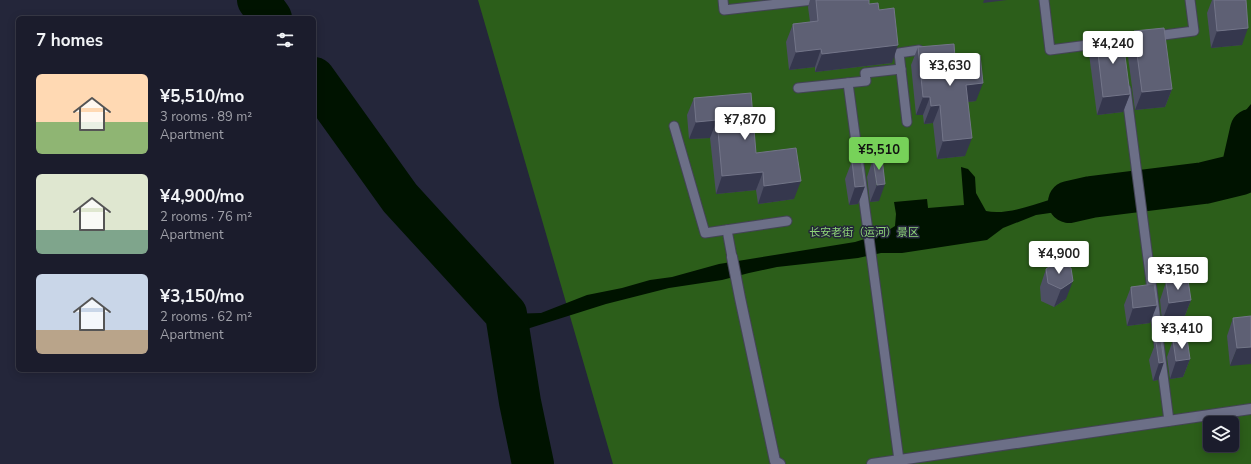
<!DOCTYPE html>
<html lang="en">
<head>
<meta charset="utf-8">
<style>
  body { margin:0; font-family:"Nunito Sans","Noto Sans SC",sans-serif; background:#242534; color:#f1f3f6; height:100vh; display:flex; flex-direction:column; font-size:15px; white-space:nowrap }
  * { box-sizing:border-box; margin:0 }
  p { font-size:13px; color:#a0a1a9 }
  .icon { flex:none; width:22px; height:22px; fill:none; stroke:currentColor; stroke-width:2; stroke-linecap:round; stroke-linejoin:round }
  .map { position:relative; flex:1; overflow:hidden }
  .drawer { position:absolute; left:16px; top:16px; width:300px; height:356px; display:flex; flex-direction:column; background:#1b1c2c; border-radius:6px; box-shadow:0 2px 10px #0003,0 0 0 1px #393a48 }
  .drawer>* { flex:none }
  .buttons { position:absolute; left:1203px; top:416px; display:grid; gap:8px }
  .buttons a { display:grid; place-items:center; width:36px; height:36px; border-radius:6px; background:#1b1c2c; box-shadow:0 2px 10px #0003,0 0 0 1px #393a48; font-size:20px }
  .price { position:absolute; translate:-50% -34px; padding:0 9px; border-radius:4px; background:#fff; color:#222; font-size:13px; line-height:26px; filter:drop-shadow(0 1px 2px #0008) }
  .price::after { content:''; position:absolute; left:50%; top:24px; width:12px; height:9px; margin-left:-6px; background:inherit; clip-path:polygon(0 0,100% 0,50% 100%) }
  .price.on { background:#77d259; color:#111 }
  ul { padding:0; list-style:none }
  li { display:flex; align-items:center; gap:12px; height:100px; padding:0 20px }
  li span { display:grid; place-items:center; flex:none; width:112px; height:80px; border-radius:6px; color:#555 }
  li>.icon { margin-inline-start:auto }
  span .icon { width:48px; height:48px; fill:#fffc; stroke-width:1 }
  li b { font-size:17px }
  h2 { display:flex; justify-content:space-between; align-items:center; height:48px; padding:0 20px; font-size:17px }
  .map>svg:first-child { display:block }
</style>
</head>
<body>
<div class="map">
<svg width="1251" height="464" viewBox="0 0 1251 464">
  <rect width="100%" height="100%" fill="#24263a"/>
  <path fill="#2c5e1a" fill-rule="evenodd" d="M478,0h773v464h-638zM1210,423h22v22h-22z"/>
  <g fill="#001300">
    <polygon points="1251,104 1251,179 1235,186 1161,198 1159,181 1199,175 1225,173 1238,166 1238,153 1246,110"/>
    <path d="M961,167l7,2 7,8 1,16 10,18c26,6 69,-15 96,-21 14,-3 29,-4 44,-5l1,17 -91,13 -33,13 -16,12 -85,13h-21l-23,5 -81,9 -28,6 -27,7 -53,8 -63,16 -76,24 -20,13 -4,-27 35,-1 46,-18 35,-7 28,-8 22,-3 47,-13 136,-22 29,-9 11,-7 1,-12 -2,-12 33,-3 1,9 36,-3z"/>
  </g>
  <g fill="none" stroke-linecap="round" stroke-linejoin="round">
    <g stroke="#001300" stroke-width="42">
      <polyline points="258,0 271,18"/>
      <polyline points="314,78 400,198 506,314 520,402 533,464"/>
      <polyline points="1069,202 1091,197 1204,183 1241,174 1251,130"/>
    </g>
    <defs>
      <g id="lane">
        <polyline points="723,0 724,10 813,0"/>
        <polyline points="1044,0 1050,50 1194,31 1190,0"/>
        <polyline points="848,83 899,460"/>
        <polyline points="798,88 866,81 865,73 901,69"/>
        <polyline points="1126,89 1169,421"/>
        <polyline points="907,122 899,53 919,50"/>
        <polyline points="674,126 705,233 787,221"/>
        <polyline points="727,230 732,257"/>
      </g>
      <g id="street">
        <polyline points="732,257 740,298 775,461 780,464"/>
        <polyline points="872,464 1251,409"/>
      </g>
    </defs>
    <use href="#lane" stroke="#434455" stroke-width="11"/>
    <use href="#street" stroke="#434455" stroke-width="12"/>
    <use href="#lane" stroke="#6c6f87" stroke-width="9"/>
    <use href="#street" stroke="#6c6f87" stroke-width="10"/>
  </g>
  <g fill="#4d4f64">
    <polygon points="810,0 869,0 869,4 879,10 892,63 815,72 815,67 789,70 786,42 793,24 810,22 808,7"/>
    <polygon points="1212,0 1246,0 1242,45 1211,48 1207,13"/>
    <polygon points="1134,31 1172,89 1165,107 1135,110 1127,49"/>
    <polygon points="1096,36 1130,94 1123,112 1097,115 1089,54"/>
    <polygon points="918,47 955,58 976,101 968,102 965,156 937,159 933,123 924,124 923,115 916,115 911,65"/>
    <polygon points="694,98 756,153 794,199 758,204 756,190 716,194 710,138 689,139 687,115"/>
    <polygon points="873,159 879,201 870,202 867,177"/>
    <polygon points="852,161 865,186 858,204 849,205 845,179"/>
    <polygon points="1058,261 1066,299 1054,307 1041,301 1040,287 1046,269"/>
    <polygon points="1166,282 1191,300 1184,318 1162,321 1160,300"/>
    <polygon points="1131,287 1150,323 1127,326 1124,305"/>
    <polygon points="1251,316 1230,366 1227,336 1233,318"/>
    <polygon points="1173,340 1190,359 1183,377 1170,379 1167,357"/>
    <polygon points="1161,341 1158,380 1153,381 1149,360 1156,342"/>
  </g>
  <g fill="#35374d">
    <polygon points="984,0 1007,0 983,3"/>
    <polygon points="1248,28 1242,45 1211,48 1217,31"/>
    <polygon points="898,45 892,63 815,72 822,54"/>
    <polygon points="821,49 815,67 789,70 796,52"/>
    <polygon points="983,83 976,101 960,103 966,85"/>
    <polygon points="1172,89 1165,107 1135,110 1142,92"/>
    <polygon points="1130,94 1123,112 1097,115 1103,97"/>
    <polygon points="923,97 930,97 923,115 916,115"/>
    <polygon points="940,105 933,123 924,124 931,106"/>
    <polygon points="717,120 710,138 689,139 696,122"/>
    <polygon points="972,138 965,156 937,159 943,141"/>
    <polygon points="763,172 756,190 716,194 722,176"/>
    <polygon points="801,181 794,199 758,204 764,186"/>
    <polygon points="885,184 879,201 870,202 877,185"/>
    <polygon points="865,186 858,204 849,205 855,187"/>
    <polygon points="1073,281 1066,299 1054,307 1061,289"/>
    <polygon points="1191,300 1184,318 1162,321 1169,303"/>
    <polygon points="1157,305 1150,323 1127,326 1133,308"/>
    <polygon points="1251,347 1251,364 1230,366 1237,348"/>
    <polygon points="1190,359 1183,377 1170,379 1176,361"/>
    <polygon points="1164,362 1158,380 1153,381 1159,363"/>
  </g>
  <g fill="#5e6074" stroke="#737589">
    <polygon points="816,0 869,0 869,4 878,3 879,10 894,8 898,45 822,54 821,49 796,52 793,24 818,21"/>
    <polygon points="1214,0 1246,0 1248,28 1217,31"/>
    <polygon points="1164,28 1172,89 1142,92 1134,31"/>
    <polygon points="1122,33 1130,94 1103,97 1096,36"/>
    <polygon points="954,44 955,58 980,55 983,83 966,85 972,138 943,141 940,105 931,106 930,97 923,97 918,47"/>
    <polygon points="751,93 756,153 796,148 801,181 764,186 763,172 722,176 717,120 696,122 694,98"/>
    <polygon points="882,158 885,184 877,185 873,159"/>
    <polygon points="861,160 865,186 855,187 852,161"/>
    <polygon points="1058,261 1071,268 1073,281 1061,289 1048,283 1046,269"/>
    <polygon points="1188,280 1191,300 1169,303 1166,282"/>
    <polygon points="1154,284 1157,305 1133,308 1131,287"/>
    <polygon points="1251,316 1251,347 1237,348 1233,318"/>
    <polygon points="1187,338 1190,359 1176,361 1173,340"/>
    <polygon points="1161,341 1164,362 1159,363 1156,342"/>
  </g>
  <g text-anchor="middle" stroke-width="3" stroke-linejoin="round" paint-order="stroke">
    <g font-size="11" fill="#8ed578" stroke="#24263a">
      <text x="864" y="236">长安老街（运河）景区</text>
    </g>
  </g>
</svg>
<div class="buttons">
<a><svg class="icon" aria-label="layers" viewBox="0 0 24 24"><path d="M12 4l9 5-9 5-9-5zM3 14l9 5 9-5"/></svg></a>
</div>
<b class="price" style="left:1113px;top:65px">¥4,240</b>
<b class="price" style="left:950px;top:87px">¥3,630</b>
<b class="price" style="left:745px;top:141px">¥7,870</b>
<b class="price on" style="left:879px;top:171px">¥5,510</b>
<b class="price" style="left:1059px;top:275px">¥4,900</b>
<b class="price" style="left:1178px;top:291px">¥3,150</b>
<b class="price" style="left:1182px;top:350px">¥3,410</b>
<section class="drawer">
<h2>7 homes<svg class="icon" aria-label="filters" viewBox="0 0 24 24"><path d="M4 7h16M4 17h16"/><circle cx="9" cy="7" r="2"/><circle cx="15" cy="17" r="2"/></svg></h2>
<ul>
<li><span style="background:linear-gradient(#ffd9b3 60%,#8fb573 0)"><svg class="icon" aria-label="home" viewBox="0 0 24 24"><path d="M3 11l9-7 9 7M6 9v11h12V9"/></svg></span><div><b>¥5,510/mo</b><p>3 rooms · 89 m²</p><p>Apartment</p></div></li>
<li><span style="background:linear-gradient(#dfe7d0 70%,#7fa58c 0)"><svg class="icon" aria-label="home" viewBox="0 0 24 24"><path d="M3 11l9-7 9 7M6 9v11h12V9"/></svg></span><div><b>¥4,900/mo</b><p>2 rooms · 76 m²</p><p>Apartment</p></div></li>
<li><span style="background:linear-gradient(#c9d6e8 70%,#b9a48a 0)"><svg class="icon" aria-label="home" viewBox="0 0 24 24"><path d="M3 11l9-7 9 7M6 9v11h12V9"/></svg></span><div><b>¥3,150/mo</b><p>2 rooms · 62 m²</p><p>Apartment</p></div></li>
</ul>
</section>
</div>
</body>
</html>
